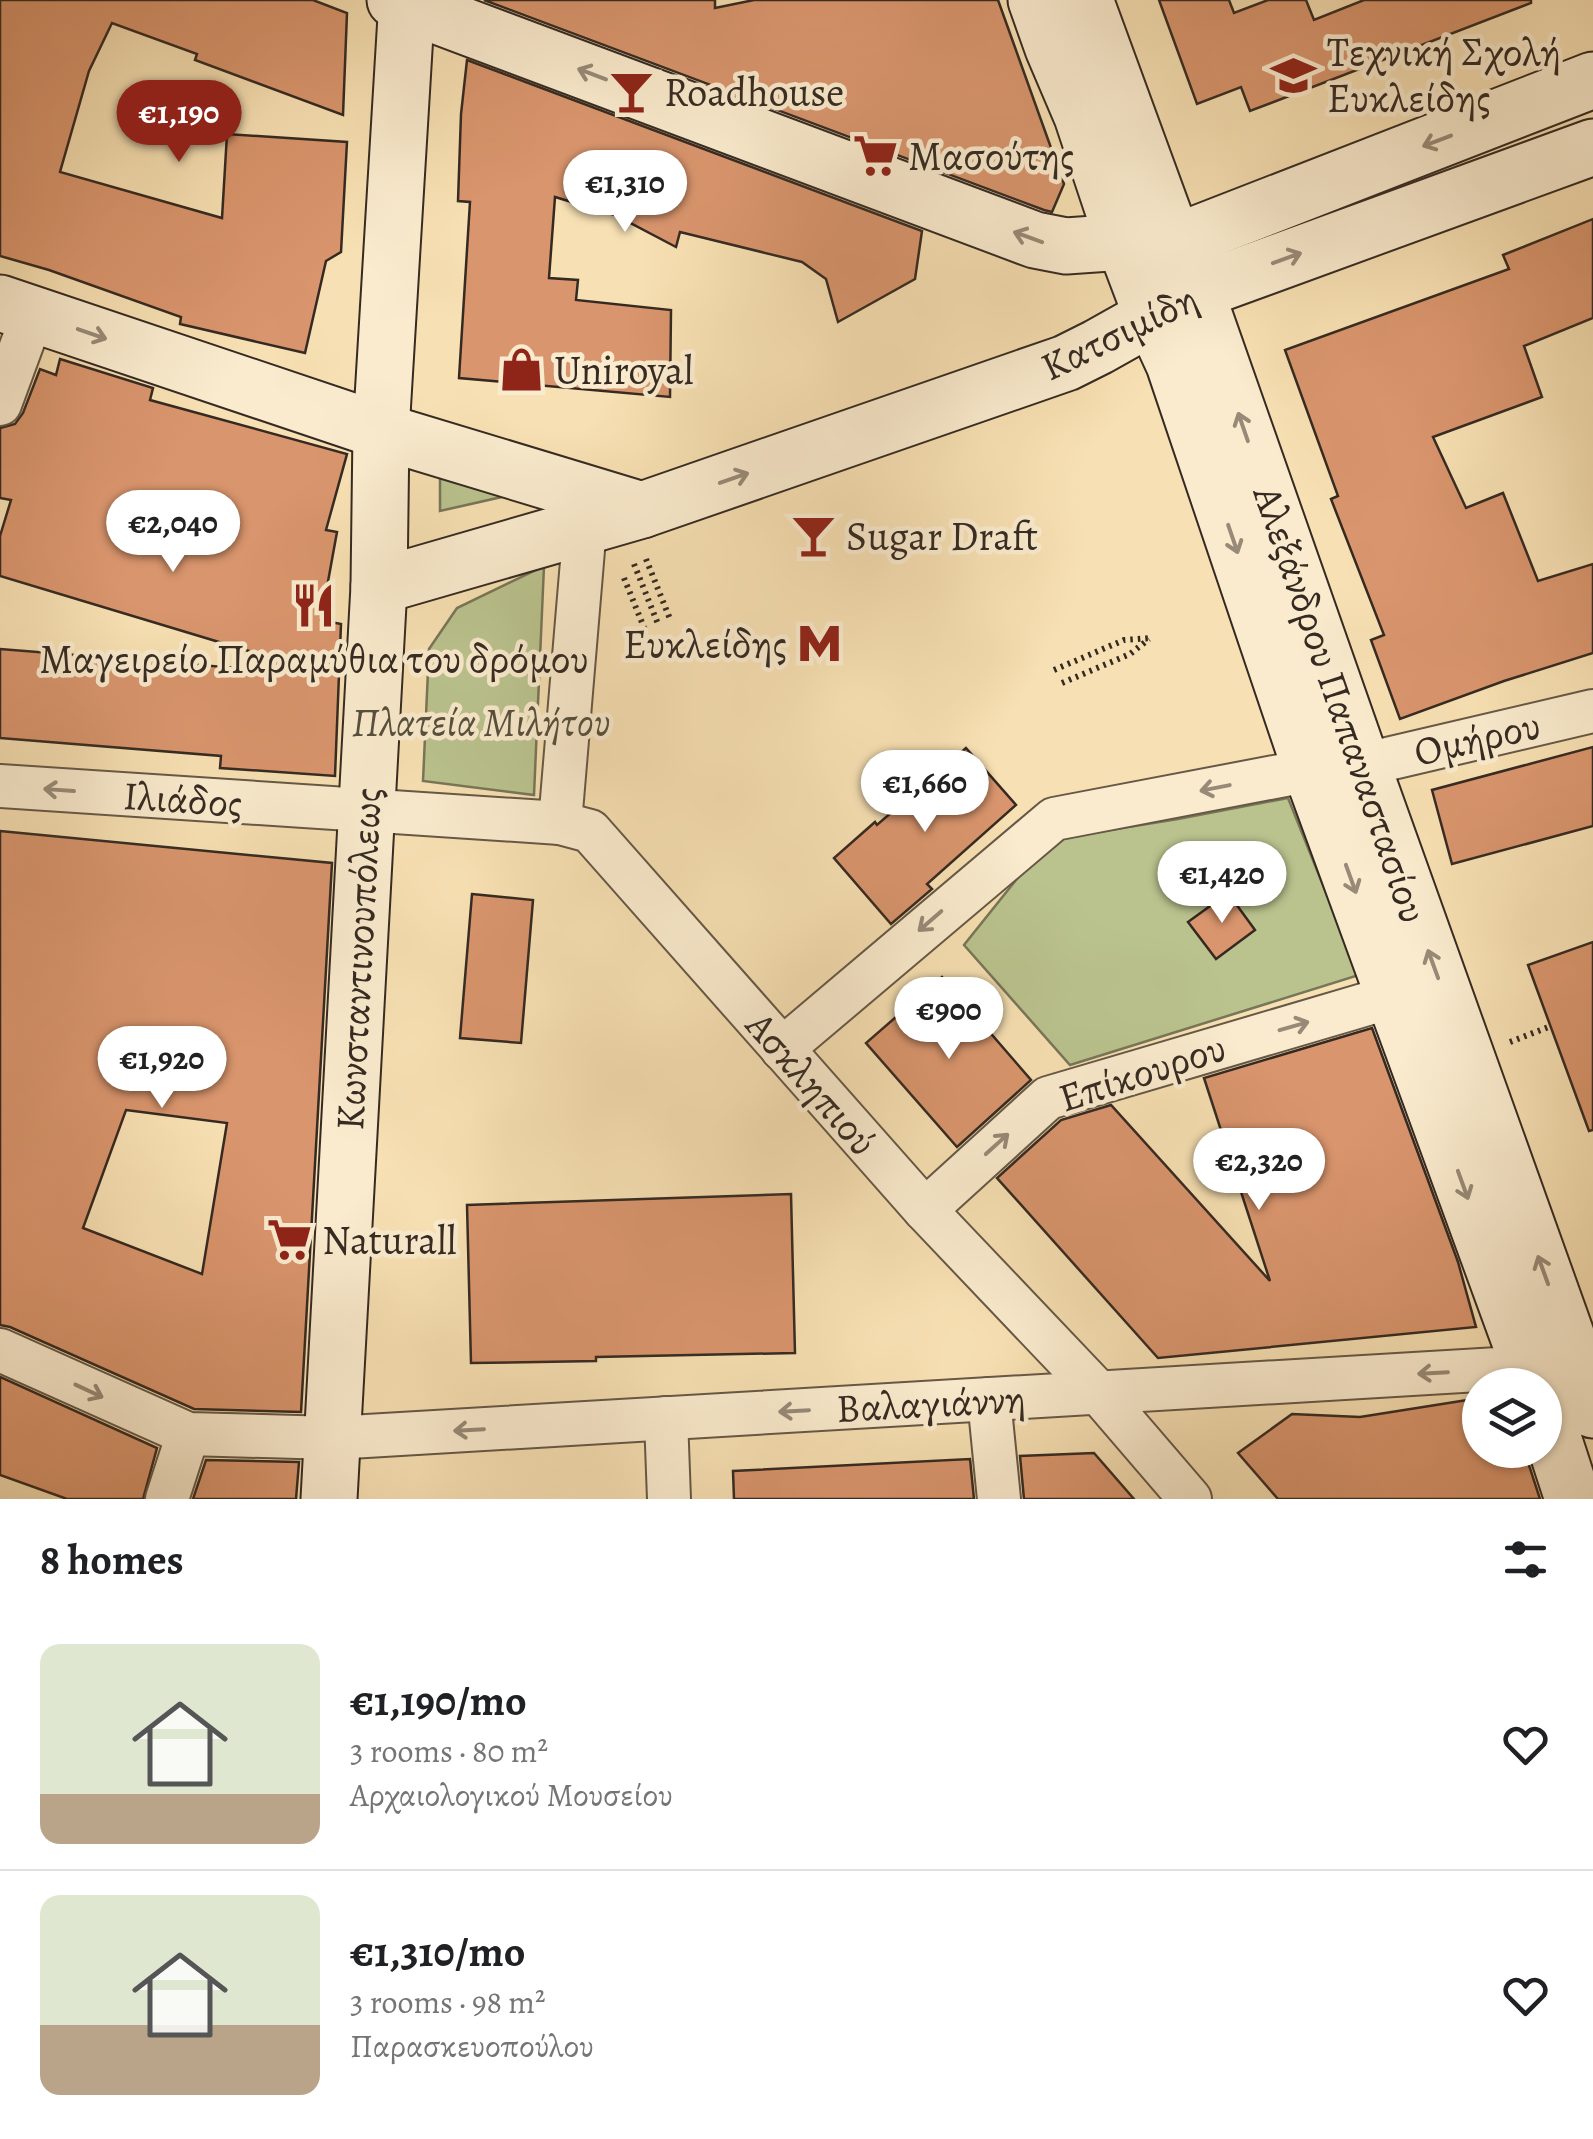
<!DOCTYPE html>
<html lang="en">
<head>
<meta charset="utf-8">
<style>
  body { margin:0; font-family:Alegreya,serif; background:#f6f6f6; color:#202124; height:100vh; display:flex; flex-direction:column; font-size:38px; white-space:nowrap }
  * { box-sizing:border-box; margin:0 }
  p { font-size:32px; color:#757577 }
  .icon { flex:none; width:55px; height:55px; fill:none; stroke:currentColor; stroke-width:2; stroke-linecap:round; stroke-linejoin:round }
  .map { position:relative; height:1499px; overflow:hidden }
  .details { display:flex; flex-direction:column; background:#fff; flex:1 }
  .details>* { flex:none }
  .tools { position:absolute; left:1462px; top:1368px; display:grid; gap:20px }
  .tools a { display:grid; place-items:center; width:100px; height:100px; border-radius:50%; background:#fff; box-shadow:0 2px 8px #0004; font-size:50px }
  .price { position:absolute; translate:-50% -85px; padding:0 22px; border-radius:35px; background:#fff; color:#222; font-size:32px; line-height:65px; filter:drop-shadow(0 2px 5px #0008) }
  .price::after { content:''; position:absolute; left:50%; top:60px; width:30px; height:22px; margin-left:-15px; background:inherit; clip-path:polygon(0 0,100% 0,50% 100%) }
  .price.selected { background:#8f2418; color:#fff }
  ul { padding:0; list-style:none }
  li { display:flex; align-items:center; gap:30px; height:250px; padding:0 40px }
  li+li { border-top:2px solid #e0e0e0 }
  li span { display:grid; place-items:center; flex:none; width:280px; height:200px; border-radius:20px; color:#555 }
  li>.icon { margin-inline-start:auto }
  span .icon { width:120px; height:120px; fill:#fffc; stroke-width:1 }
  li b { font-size:42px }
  h2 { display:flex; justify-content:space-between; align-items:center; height:120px; padding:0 40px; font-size:42px }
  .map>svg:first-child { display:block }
</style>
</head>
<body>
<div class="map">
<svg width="1593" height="1499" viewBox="0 0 1593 1499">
  <rect width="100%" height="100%" fill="#f7e0b3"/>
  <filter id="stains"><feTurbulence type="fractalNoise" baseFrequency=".002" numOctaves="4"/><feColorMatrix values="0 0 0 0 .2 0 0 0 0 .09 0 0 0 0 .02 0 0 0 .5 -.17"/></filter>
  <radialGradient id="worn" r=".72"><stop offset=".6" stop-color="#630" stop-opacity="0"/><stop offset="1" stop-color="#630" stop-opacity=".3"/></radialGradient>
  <g fill="#bac38e" stroke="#787658" stroke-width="2.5">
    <polygon points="440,463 515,494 440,511"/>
    <polygon points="544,566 534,795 423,781 429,649 457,608"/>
    <polygon points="1288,798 1359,975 1070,1065 964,945 1048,840 1178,819"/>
  </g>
  <g fill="#d9956d" stroke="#352a22" stroke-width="2.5" fill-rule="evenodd">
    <polygon points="0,0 313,0 347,13 343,115 195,60 197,54 112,23 89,71 60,172 222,218 227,134 347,142 341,252 326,261 305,353 180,324 181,317 49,270 0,256"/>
    <polygon points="484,0 715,0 715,8 754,0 998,0 1064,184 1052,212 1044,210"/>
    <polygon points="1159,0 1229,0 1234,13 1268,0 1306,0 1314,20 1364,0 1531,0 1531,3 1250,111 1241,87 1197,104"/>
    <polygon points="467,60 922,231 915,279 838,322 826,279 802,262 680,232 676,247 615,215 555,197 549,278 578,280 576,300 671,310 670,397 459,378 470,202 458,201 461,114"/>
    <polygon points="1593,219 1593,318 1524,346 1542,397 1433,437 1466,508 1503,493 1538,581 1593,564 1593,653 1504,681 1400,719 1371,640 1384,635 1331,499 1338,496 1285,350 1509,269 1503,255"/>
    <polygon points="60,359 153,388 150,400 347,454 326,530 337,532 321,620 341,624 335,776 220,768 221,756 0,738 0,649 249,669 252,652 0,576 0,536 11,500 0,498 0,428 15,424 23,413 40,369 56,375"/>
    <polygon points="1593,747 1593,826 1452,864 1432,790"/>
    <polygon points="966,748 1016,805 927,884 932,889 891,924 834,858 875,822 877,825"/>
    <path d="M0,831l332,32 -31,549 -107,-3 -184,-82 -10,-2zM126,1110l101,13 -25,151 -119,-46z"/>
    <polygon points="1228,893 1255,930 1216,959 1188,922"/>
    <polygon points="472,894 533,900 521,1043 460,1038"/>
    <polygon points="1593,942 1593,1130 1589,1131 1528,965"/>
    <polygon points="942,977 1031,1080 957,1147 866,1043"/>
    <polygon points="1372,1028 1458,1262 1476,1327 1158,1358 997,1178 1061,1120 1111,1105 1270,1281 1204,1078"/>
    <polygon points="791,1194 795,1353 596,1357 596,1361 471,1363 467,1205"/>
    <polygon points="0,1377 157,1448 143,1499 67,1499 0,1475"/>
    <polygon points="1480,1398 1480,1450 1524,1450 1540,1499 1278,1499 1238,1453 1292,1414 1360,1417"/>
    <polygon points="1094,1453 1134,1499 1024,1499 1020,1456"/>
    <polygon points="970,1459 974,1499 734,1499 733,1471"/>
    <polygon points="206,1460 299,1462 296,1499 193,1499"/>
  </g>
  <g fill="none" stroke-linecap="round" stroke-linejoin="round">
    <defs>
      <g id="street">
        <polyline points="0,404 33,314"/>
        <polyline points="1362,765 1593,711"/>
        <polyline points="0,786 560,823 590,831 925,1210 1099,1393 1190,1499"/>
        <polyline points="560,823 585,526"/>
        <polyline points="782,1049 1054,819 1311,770"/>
        <polyline points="925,1210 1048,1098 1394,996"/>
        <polyline points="0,1350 188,1434 333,1438 1530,1367"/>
        <polyline points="989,1399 999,1499"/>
        <polyline points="666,1418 669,1499"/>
        <polyline points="167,1499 188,1434"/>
      </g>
      <g id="secondary">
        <polyline points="395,0 1035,240 1066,246 1124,242 1174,243 1593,80"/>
        <polyline points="1036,0 1053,48 1082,116 1124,242 1152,316 1174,364 1311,770 1536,1385"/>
        <polyline points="1085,0 1174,243 1196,292 1362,765 1593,1410"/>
        <polyline points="0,303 381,431 642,510"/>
        <polyline points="379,586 642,510 1066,363 1098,347 1196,292 1593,147"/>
        <polyline points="1545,1413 1573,1499"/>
        <polyline points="329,1499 379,586 381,431 407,0"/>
      </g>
    </defs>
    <use href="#street" stroke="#665846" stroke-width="46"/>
    <use href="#secondary" stroke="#352a22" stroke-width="59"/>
    <g stroke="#352a22" stroke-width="6" stroke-dasharray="2.5 5" stroke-linecap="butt">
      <polyline points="646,559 670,619"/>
      <polyline points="634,564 658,624"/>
      <polyline points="624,578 645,630"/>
      <polyline points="1054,670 1124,640 1152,638"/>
      <polyline points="1062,683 1130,654 1149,639"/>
      <polyline points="1510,1042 1551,1026"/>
    </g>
    <use href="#street" stroke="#faebce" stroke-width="42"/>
    <use href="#secondary" stroke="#faebce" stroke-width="55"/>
  </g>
  <defs><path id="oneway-shaft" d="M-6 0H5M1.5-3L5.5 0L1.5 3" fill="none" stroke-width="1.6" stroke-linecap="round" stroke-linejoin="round" transform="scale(2.5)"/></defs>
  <g stroke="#988a78">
    <use href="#oneway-shaft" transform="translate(592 74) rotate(-159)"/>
    <use href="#oneway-shaft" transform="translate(1437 141) rotate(159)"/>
    <use href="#oneway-shaft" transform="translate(1028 237) rotate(-160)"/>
    <use href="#oneway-shaft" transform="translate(1287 258) rotate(-20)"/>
    <use href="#oneway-shaft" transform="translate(92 334) rotate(19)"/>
    <use href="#oneway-shaft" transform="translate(1243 427) rotate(-109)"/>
    <use href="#oneway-shaft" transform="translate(734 478) rotate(-19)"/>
    <use href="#oneway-shaft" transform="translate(1233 539) rotate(71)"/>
    <use href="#oneway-shaft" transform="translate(1215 788) rotate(169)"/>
    <use href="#oneway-shaft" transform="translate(59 790) rotate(-176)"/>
    <use href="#oneway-shaft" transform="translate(1351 879) rotate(70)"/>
    <use href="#oneway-shaft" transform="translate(930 921) rotate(139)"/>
    <use href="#oneway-shaft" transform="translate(1433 964) rotate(-110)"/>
    <use href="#oneway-shaft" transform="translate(1294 1026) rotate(-16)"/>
    <use href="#oneway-shaft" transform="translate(997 1144) rotate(-42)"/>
    <use href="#oneway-shaft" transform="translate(1463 1185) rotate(70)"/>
    <use href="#oneway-shaft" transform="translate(1543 1270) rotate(-110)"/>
    <use href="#oneway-shaft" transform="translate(1433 1373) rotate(177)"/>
    <use href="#oneway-shaft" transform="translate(89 1391) rotate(25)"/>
    <use href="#oneway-shaft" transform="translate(794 1411) rotate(177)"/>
    <use href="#oneway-shaft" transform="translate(469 1430) rotate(177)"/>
  </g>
  <defs>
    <symbol id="school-bare" viewBox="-9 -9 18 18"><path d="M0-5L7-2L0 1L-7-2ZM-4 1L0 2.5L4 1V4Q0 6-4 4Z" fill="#8f2418" stroke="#faebce" stroke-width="2.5" paint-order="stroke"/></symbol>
    <symbol id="bar-bare" viewBox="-9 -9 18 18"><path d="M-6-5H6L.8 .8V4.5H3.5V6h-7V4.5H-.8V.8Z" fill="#8f2418" stroke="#faebce" stroke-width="2.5" paint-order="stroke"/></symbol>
    <symbol id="supermarket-bare" viewBox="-9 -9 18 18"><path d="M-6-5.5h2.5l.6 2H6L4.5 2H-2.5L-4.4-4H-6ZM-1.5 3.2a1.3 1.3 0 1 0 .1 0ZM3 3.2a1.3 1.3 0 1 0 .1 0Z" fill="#8f2418" stroke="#faebce" stroke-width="2.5" paint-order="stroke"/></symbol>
    <symbol id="shop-bare" viewBox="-9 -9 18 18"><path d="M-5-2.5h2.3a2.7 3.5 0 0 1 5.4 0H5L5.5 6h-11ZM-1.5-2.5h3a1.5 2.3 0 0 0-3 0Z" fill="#8f2418" stroke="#faebce" stroke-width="2.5" paint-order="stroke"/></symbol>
    <symbol id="restaurant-bare" viewBox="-9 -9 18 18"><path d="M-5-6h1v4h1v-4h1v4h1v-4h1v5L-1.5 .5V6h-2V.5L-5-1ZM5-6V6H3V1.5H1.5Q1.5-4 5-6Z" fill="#8f2418" stroke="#faebce" stroke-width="2.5" paint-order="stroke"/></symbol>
    <symbol id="metro-bare" viewBox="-9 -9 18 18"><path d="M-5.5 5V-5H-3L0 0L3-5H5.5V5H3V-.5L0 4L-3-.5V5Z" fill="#8f2418" stroke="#faebce" stroke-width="2.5" paint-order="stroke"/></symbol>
  </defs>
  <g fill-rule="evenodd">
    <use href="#school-bare" x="1262" y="44" width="63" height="63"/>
    <use href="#bar-bare" x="600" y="60" width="63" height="63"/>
    <use href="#supermarket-bare" x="844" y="124" width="63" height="63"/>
    <use href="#shop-bare" x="490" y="338" width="63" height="63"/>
    <use href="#bar-bare" x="782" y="504" width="63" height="63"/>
    <use href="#restaurant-bare" x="282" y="574" width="63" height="63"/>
    <use href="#metro-bare" x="788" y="612" width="63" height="63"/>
    <use href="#supermarket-bare" x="258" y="1208" width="63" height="63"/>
  </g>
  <g text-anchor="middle" stroke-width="9" stroke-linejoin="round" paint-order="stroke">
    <g font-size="40" fill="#352a22" stroke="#faebce" text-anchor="start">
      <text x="1327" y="66">Τεχνική Σχολή<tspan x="1327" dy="46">Ευκλείδης</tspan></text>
      <text x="664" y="106">Roadhouse</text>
      <text x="908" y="170">Μασούτης</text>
      <text x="554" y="384">Uniroyal</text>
      <text x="846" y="550">Sugar Draft</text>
      <text x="787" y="658" text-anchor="end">Ευκλείδης</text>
      <text x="314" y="673" text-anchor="middle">Μαγειρείο Παραμύθια του δρόμου</text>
      <text x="322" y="1254">Naturall</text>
    </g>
    <g font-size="40" fill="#352a22" stroke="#faebce">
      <text transform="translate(1119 332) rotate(-26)" y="14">Κατσιμίδη</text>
      <text transform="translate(1341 704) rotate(71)" y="14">Αλεξάνδρου Παπαναστασίου</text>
      <text transform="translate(1477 738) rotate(-13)" y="14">Ομήρου</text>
      <text transform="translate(183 799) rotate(4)" y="14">Ιλιάδος</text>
      <text transform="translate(358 959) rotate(-87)" y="14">Κωνσταντινουπόλεως</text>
      <text transform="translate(1142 1072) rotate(-18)" y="14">Επίκουρου</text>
      <text transform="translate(812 1083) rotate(49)" y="14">Ασκληπιού</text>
      <text transform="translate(931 1403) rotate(-3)" y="14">Βαλαγιάννη</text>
    </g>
    <g font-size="40" font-style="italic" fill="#56503d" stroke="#faebce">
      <text x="481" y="736">Πλατεία Μιλήτου</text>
    </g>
  </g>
  <rect width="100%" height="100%" filter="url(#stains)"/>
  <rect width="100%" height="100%" fill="url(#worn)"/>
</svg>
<div class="tools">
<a><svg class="icon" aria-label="layers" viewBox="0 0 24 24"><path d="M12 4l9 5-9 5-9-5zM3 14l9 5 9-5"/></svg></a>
</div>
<b class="price selected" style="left:179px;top:165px">€1,190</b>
<b class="price" style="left:625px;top:235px">€1,310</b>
<b class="price" style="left:173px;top:575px">€2,040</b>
<b class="price" style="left:925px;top:835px">€1,660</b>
<b class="price" style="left:1222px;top:926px">€1,420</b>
<b class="price" style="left:949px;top:1062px">€900</b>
<b class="price" style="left:162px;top:1111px">€1,920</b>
<b class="price" style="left:1259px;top:1213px">€2,320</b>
</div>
<section class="details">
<h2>8 homes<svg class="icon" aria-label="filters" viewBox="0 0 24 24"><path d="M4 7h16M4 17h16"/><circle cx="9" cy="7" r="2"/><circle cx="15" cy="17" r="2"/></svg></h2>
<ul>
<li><span style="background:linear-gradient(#dfe7d0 75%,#b9a48a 0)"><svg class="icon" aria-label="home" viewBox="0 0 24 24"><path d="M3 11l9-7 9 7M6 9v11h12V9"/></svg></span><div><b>€1,190/mo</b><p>3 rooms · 80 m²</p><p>Αρχαιολογικού Μουσείου</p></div><svg class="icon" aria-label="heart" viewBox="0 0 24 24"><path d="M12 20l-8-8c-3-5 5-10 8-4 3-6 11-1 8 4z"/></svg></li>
<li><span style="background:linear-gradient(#dfe7d0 65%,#b9a48a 0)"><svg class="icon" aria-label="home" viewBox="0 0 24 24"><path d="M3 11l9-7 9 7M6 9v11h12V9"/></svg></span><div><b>€1,310/mo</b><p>3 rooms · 98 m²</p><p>Παρασκευοπούλου</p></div><svg class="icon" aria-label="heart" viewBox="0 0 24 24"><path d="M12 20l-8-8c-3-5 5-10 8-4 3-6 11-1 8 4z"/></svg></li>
</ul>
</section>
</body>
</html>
